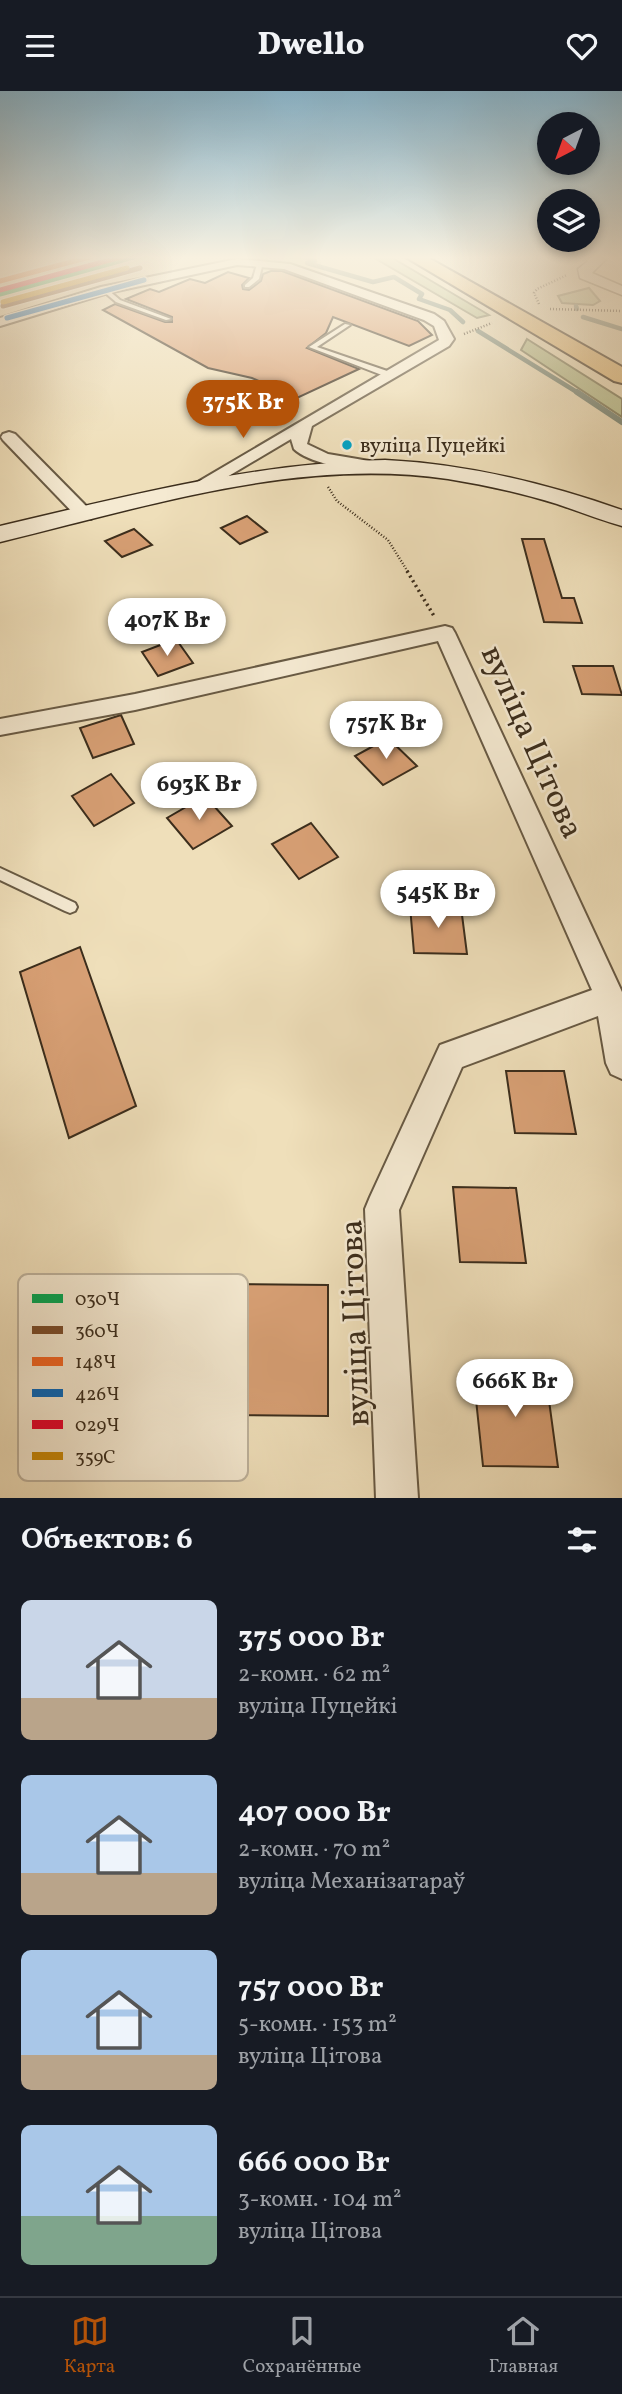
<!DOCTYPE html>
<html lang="ru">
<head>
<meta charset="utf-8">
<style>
  body { margin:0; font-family:Vollkorn,serif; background:#20242c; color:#f1f3f6; height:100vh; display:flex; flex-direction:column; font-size:26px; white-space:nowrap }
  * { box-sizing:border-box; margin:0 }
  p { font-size:23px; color:#9ea1a6 }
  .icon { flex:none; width:38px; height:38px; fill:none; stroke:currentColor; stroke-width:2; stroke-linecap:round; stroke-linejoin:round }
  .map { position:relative; height:1407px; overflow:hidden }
  .details { display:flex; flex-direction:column; background:#171b24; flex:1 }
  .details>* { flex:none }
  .needle { width:46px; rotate:221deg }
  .fabs { position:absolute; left:537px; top:21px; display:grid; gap:14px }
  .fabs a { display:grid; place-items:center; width:63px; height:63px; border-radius:50%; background:#171b24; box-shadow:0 4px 10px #0003; font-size:35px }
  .price { position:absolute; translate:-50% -60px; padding:0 16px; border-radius:24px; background:#fff; color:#222; font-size:23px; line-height:46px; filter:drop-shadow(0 2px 4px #0008) }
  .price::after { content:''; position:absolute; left:50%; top:42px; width:21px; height:16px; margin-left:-10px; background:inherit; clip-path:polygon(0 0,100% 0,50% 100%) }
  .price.on { background:#b45309; color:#fff }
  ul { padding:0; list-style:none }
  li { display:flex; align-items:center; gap:21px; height:175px; padding:0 21px }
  li span { display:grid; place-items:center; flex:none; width:196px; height:140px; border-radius:10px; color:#555 }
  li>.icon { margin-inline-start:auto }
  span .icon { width:84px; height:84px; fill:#fffc; stroke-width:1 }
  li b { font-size:30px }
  h2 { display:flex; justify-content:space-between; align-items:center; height:84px; padding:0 21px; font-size:30px }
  header { display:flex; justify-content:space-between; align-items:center; height:91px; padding:0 21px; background:#171b24; font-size:32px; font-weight:800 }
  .menu { display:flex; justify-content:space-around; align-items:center; height:98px; border-top:2px solid #363941; background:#171b24; font-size:19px; color:#9ea1a6 }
  .menu a { display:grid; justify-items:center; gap:4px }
  .menu .on { color:#b45309 }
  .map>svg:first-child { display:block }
</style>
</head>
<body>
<header><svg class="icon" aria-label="menu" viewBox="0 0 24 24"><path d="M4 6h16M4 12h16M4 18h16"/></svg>Dwello<svg class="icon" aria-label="heart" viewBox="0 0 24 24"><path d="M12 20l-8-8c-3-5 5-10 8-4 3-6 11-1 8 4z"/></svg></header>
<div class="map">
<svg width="622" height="1407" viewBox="0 0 622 1407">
  <rect width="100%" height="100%" fill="#efdfba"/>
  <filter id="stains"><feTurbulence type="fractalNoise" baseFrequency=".00286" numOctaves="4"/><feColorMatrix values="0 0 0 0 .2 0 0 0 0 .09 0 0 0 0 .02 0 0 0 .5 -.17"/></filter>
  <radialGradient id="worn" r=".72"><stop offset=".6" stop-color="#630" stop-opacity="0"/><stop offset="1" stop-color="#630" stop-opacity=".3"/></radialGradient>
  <g fill="#bac18f" stroke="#7a7756" stroke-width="2">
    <polygon points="371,165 389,165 489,224 477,227"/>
    <polygon points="589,197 600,210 593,214 562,212 558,205"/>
    <polygon points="527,248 622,308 622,326 521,259"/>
  </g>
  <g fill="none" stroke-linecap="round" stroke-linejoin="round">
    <g stroke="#748374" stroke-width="4.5">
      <polyline points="291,165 313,167 315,170 307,172 373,191 394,186 422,203 419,208 450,219 463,231"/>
      <polyline points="576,215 577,218"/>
      <polyline points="583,226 622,238"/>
      <polyline points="478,240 580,303"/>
    </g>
    <polyline stroke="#748374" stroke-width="6" points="577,301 622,331"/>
  </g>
  <g fill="#d8a075" stroke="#3b2d1c" stroke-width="2">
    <polygon points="271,180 282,180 418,230 432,244 409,255 333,226 326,242 307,257 359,278 297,307 252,287 208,277 103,219 115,213 165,231 172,231 172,226 126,208 150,198 159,201 190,188 205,192 228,181 249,187 242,194 243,198 249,199 261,190 263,183"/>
    <polygon points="247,425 267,441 240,453 221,437"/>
    <polygon points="134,438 152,454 122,466 105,450"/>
    <polygon points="522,448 544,448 562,507 574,507 582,532 544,531"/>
    <polygon points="176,548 193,572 158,585 142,561"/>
    <polygon points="573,575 613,575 622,604 582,603"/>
    <polygon points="121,624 134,653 93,667 80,637"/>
    <polygon points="388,647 417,675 383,694 355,665"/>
    <polygon points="111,683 134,712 94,735 72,705"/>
    <polygon points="205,705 232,735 193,758 167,727"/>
    <polygon points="311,732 338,766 299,788 272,753"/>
    <polygon points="410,815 461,816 467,863 414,862"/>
    <polygon points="80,856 136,1015 69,1047 20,881"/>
    <polygon points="506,980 564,980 576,1043 515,1042"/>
    <polygon points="453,1096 516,1097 526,1172 460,1171"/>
    <polygon points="227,1193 328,1194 328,1325 218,1324"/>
    <polygon points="473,1280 545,1280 558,1376 483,1375"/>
  </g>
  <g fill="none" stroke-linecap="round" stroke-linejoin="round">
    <defs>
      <g id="service">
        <polygon points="258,170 263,171 259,188 249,196 245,196 245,194 253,187"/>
        <polygon points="103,198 107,198 120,209 171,228 166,229 116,211 103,200"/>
        <polygon points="345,233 350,234 317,256 393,282 393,286 387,286 309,256"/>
        <polygon points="0,777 75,812 77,816 75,820 70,822 65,820 0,789"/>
      </g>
      <g id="minor">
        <path d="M237,168l53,5 144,50 10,7 10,18 -5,7 -137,80 -5,18 21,10 59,10 2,3 -2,3c-20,5 -78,-6 -93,-21l-3,-10 -86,51 -6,1 -8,-5 248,-146 -5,-14 -10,-6 -140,-51 -47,-4 -129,28 -108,33v-8l101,-31z"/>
        <polygon points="9,341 15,343 91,420 94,424 91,428 79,428 3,349 1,346 3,343"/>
        <polygon points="445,535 452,537 455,542 622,901 622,988 611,983 606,972 598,925 462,976 399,1119 418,1407 376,1407 365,1118 370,1106 440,954 592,899 438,550 135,619 0,644 0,628 135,603"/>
      </g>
      <polygon id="tertiary" points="594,165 609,165 592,182 622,195 622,204 580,187 578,178"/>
      <path id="secondary" d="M385,369c82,4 160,23 237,50v16c-22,-6 -44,-15 -65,-22 -36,-11 -72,-19 -109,-25 -151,-22 -303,28 -448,63v-16c128,-30 253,-63 385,-66z"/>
      <polygon id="primary" points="404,165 425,165 622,276 622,292 614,290"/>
    </defs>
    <use href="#service" stroke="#685a44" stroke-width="4"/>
    <use href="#minor" stroke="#685a44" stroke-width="4"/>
    <use href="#tertiary" stroke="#685a44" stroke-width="3"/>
    <use href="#secondary" stroke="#3b2d1c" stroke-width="3"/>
    <use href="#primary" stroke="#3b2d1c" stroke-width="4"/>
    <g stroke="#3b2d1c" stroke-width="2.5" stroke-dasharray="1 2" stroke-linecap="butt">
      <polyline points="0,191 90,165"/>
      <polyline points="539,213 534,202 537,198 567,184"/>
      <polyline points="550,218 622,220"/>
      <polyline points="464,243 492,232"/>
      <polyline points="328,396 337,410 388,449 408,481"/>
    </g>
    <polyline stroke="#3b2d1c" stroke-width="3.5" stroke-dasharray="2 3.5" stroke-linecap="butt" points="407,480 434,525"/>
    <use href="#service" fill="#f5ead2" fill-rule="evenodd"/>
    <use href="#minor" fill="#f5ead2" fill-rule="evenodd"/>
    <use href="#tertiary" fill="#f5ead2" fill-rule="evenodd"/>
    <use href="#secondary" fill="#f5ead2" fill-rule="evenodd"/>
    <use href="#primary" fill="#e8c07d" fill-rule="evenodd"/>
    <defs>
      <polyline id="rail-1" points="0,203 137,165"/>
      <polyline id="rail-2" points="3,215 140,177"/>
      <polyline id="rail-3" points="0,190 93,165"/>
      <polyline id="rail-4" points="7,227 144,189"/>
      <polyline id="rail-5" points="0,199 124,165"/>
      <polyline id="rail-6" points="3,211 127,177"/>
    </defs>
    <use href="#rail-1" stroke="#f5ead2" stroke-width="8"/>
    <use href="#rail-2" stroke="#f5ead2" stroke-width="8"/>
    <use href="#rail-3" stroke="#f5ead2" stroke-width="8"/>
    <use href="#rail-4" stroke="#f5ead2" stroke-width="8"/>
    <use href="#rail-5" stroke="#f5ead2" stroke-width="8"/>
    <use href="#rail-6" stroke="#f5ead2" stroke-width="8"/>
    <use href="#rail-1" stroke="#00a651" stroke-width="5"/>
    <use href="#rail-2" stroke="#7a4b2a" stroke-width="5"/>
    <use href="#rail-3" stroke="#f26522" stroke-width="5"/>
    <use href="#rail-4" stroke="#0065bd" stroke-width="5"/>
    <use href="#rail-5" stroke="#e4002b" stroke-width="5"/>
    <use href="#rail-6" stroke="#c88807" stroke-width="5"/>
  </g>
  <linearGradient id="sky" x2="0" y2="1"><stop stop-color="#89b8d1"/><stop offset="0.46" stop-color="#f8f1e0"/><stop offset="1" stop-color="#f8f1e0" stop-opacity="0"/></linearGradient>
  <rect width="622" height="362" fill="url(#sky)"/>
  <circle fill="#03a3c5" stroke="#f5ead2" stroke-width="2.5" cx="347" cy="354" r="6"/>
  <g text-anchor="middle" stroke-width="5" stroke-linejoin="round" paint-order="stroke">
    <g font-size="21" fill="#3b2d1c" stroke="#f5ead2" text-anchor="start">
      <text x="360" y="361">вуліца Пуцейкі</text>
    </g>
    <g font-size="33" fill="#3b2d1c" stroke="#f5ead2">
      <text transform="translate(534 650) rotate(66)" y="12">вуліца Цітова</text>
      <text transform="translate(353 1232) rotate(-92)" y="12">вуліца Цітова</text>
    </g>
  </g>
  <rect x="18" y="1183" width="230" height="207" rx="10" fill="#f5ead2" stroke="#bdb19b" stroke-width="2"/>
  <rect x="32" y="1203" width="31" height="9" fill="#00a651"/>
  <rect x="32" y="1235" width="31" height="8" fill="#7a4b2a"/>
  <rect x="32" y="1266" width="31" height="9" fill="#f26522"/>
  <rect x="32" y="1298" width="31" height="8" fill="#0065bd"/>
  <rect x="32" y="1329" width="31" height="9" fill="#e4002b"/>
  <rect x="32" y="1361" width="31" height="8" fill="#c88807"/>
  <g font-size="19" fill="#3b2d1c">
    <text x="75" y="1214">030Ч</text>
    <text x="75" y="1246">360Ч</text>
    <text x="75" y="1277">148Ч</text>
    <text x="75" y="1309">426Ч</text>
    <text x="75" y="1340">029Ч</text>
    <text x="75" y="1372">359С</text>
  </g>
  <rect width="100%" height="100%" filter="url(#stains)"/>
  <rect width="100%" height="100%" fill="url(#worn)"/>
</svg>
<div class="fabs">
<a><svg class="needle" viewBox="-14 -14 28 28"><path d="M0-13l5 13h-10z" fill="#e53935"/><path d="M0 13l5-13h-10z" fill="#9ea1a6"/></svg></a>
<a><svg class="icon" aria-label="layers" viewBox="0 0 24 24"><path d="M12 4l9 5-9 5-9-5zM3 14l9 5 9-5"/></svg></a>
</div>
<b class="price on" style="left:243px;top:349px">375K Br</b>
<b class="price" style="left:167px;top:567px">407K Br</b>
<b class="price" style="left:386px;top:670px">757K Br</b>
<b class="price" style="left:199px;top:731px">693K Br</b>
<b class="price" style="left:438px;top:839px">545K Br</b>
<b class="price" style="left:515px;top:1328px">666K Br</b>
</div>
<section class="details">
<h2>Объектов: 6<svg class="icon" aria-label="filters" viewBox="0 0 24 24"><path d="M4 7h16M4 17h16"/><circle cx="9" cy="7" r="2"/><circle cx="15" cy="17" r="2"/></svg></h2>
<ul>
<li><span style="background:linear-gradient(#c9d6e8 70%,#b9a48a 0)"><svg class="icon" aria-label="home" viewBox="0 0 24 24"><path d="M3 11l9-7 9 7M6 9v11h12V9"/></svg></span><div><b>375 000 Br</b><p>2-комн. · 62 m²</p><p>вуліца Пуцейкі</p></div></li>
<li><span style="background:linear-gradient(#a9c7e8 70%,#b9a48a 0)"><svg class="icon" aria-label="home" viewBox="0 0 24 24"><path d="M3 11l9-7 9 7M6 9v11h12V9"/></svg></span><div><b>407 000 Br</b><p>2-комн. · 70 m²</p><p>вуліца Механізатараў</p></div></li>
<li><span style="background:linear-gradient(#a9c7e8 75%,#b9a48a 0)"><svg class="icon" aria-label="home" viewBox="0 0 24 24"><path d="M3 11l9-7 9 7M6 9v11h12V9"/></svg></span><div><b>757 000 Br</b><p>5-комн. · 153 m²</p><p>вуліца Цітова</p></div></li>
<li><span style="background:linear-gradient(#a9c7e8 65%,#7fa58c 0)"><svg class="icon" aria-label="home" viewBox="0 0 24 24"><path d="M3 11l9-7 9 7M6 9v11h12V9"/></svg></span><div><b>666 000 Br</b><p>3-комн. · 104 m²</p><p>вуліца Цітова</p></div></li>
</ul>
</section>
<nav class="menu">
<a class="on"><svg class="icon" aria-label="map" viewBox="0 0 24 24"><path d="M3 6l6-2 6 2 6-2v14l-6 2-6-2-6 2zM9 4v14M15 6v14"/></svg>Карта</a>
<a><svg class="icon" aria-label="saved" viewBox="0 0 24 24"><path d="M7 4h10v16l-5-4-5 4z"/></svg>Сохранённые</a>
<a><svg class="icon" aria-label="home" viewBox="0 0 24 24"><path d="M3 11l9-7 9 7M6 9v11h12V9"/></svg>Главная</a>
</nav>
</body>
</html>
